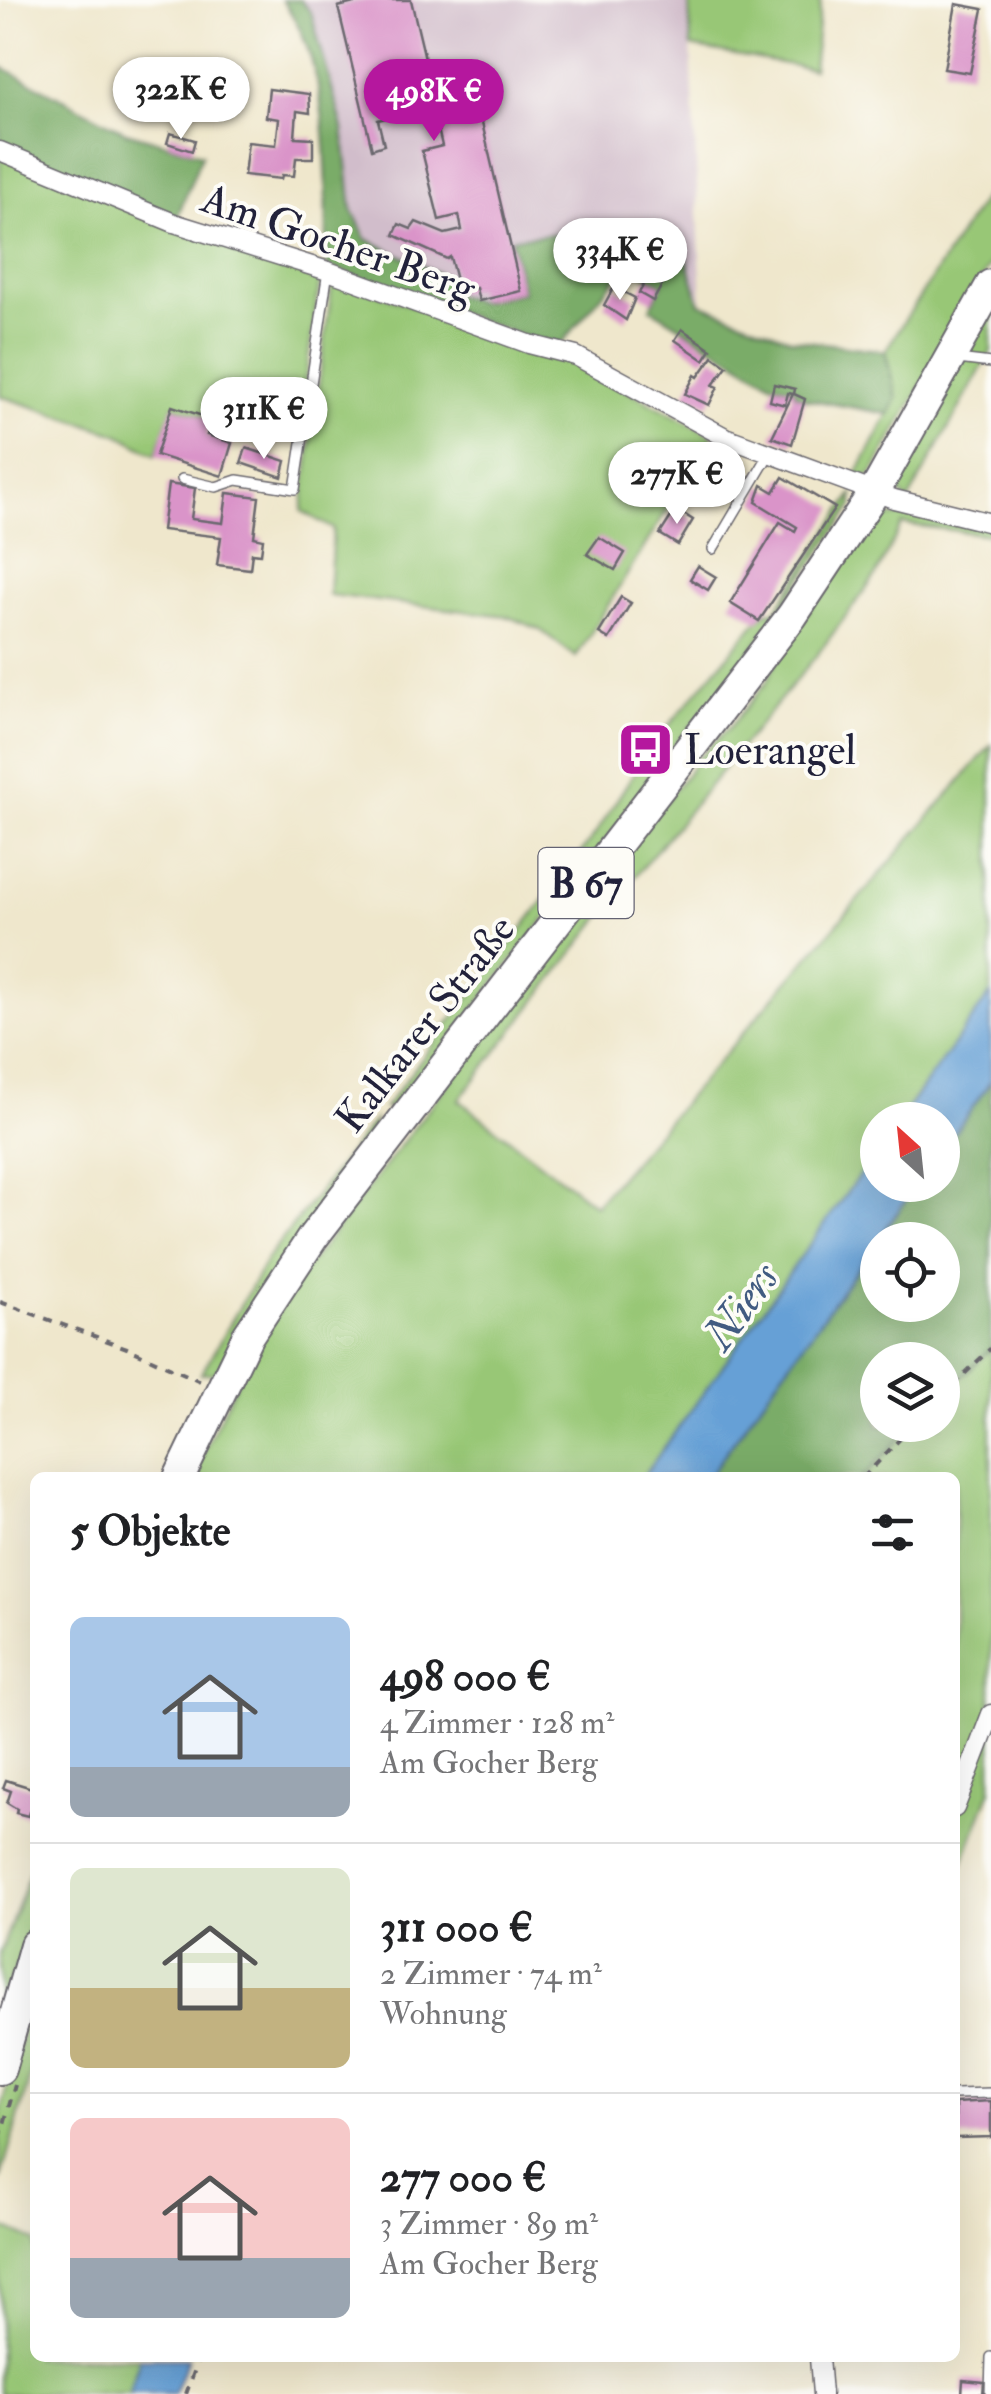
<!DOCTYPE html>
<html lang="de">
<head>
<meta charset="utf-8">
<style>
  body { margin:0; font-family:"IM FELL Double Pica",serif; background:#f2f2f2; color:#202124; height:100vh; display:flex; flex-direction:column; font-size:38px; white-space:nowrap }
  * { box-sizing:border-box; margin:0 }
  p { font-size:32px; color:#757577 }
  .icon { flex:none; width:55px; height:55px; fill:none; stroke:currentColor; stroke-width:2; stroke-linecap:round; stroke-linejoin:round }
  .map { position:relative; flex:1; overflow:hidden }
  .details { position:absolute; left:30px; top:1472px; width:930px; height:890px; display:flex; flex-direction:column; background:#fff; border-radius:15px; box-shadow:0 10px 40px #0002 }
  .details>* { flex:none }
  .needle { width:65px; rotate:333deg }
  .fabs { position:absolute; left:860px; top:1102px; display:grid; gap:20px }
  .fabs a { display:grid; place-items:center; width:100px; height:100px; border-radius:50%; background:#fff; box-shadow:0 10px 40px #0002; font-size:50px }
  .price { position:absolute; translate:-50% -85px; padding:0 22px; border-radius:35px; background:#fff; color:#222; font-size:32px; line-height:65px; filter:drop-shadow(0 2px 5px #0008) }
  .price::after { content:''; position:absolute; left:50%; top:60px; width:30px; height:22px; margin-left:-15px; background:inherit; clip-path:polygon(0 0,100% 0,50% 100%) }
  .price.current { background:#b5179e; color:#fff }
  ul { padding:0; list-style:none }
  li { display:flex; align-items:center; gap:30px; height:250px; padding:0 40px }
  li+li { border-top:2px solid #e0e0e0 }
  li span { display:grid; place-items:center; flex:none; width:280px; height:200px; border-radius:15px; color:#555 }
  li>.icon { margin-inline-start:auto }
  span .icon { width:120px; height:120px; fill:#fffc; stroke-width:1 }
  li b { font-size:42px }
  h2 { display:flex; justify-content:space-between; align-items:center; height:120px; padding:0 40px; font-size:42px }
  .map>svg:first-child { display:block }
</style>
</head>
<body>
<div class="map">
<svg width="991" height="2394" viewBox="0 0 991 2394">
  <rect width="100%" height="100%" fill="#fdfcf7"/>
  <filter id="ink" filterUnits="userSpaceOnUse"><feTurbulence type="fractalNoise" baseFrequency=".01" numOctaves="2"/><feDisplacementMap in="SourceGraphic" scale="20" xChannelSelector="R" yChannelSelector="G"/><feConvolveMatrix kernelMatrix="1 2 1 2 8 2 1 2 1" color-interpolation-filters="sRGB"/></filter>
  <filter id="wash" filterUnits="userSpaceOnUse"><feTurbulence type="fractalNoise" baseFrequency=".0048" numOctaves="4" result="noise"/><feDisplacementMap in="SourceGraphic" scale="40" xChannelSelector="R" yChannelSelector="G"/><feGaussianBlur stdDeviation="2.25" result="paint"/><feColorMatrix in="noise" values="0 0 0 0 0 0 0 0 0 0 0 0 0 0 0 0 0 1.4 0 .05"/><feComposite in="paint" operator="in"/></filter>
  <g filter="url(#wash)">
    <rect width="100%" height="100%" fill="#efe7cc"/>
    <polygon fill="#d1bdcb" points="300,0 689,0 702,304 683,246 512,239 523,293 479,302 453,294 448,278 366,239 352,209 343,128 311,12"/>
    <g fill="#98c776" stroke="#5d7458" stroke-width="2.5">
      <polygon points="689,0 821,0 813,69 691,47"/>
      <polygon points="0,155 321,274 298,428 247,417 242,429 173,406 156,455 120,435 0,396"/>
      <polygon points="991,186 991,263 872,474 866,478 856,476 897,398 885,351"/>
      <polygon points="333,278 576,363 713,436 576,657 539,629 506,616 329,595 333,529 302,511"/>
      <polygon points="991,308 991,351 908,501 891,485"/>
      <polygon points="853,494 853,506 720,695 658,762 632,808 397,1108 384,1108 596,833 649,749 757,621 766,612 775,611"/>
      <polygon points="904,515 991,527 991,535 902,524 875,577 817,655 594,926 459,1100 595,1205 991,745 991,993 899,1120 878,1120 877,1151 643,1477 191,1478 242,1371 296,1281 700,756 730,727 766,683 784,646 870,519"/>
      <polygon points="375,1119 373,1139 216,1373 201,1374 267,1259"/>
      <polygon points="991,1348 991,1789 955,1884 955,1478 863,1478 913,1425 942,1425 943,1396"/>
      <polygon points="35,1858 35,1906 23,1951 0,2004 0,1954"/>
      <polygon points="35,1988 35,2059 0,2181 0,2111"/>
      <polygon points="0,2226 35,2241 35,2358 140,2358 129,2394 0,2394"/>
    </g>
    <g fill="#7aac67" stroke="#4e6751" stroke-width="2.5">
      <path d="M282,0h18l11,12 32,116 9,81 14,30 82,39 5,16 26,8 44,-10 -12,-54 65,-6 107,14 17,57 91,36 94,12 12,47 -8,16 -83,-15 -12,-5 1,-5 -21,-5 -124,-76 12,-23 -35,-20 -66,79 -29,-5 -205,-73c-2,-82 8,-197 -45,-266z"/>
      <polygon points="0,66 126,132 202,154 177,218 0,146"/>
      <polygon points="991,1081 991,1348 943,1396 942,1360 878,1360 878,1425 913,1425 863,1477 708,1478 877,1241 878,1305 942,1305 942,1240 878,1240 917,1185 942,1185 943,1149"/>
    </g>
    <g fill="#66a0d6" stroke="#446188" stroke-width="2.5">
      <polygon points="991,993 991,1081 943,1149 942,1120 899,1120"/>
      <polygon points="877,1151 878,1185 917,1185 708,1477 643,1477"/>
      <polygon points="140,2358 188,2358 174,2394 129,2394"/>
    </g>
    <g id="blocks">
      <g fill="#da94c9">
        <polygon points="366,0 411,0 433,92 473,84 521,291 479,301 476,288 459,292 450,257 447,259 394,235 399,224 411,229 416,222 445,234 462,230 459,215 439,220 422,151 442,146 433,107 378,120 384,145 372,149 338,7"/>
        <polygon points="956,4 983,9 970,73 944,69"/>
        <polygon points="269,89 309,94 310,113 297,111 295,137 313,138 313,158 296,158 294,176 282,175 281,179 244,175 248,142 276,145 279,119 266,117"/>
        <polygon points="170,133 195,140 192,151 167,143"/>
        <polygon points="648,277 662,285 653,301 639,293"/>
        <polygon points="614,287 635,298 626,320 604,305"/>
        <polygon points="682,329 711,349 704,360 675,340"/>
        <polygon points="713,356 727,366 713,385 718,387 709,405 685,394 695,375 698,377"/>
        <polygon points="774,384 795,389 794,394 805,399 792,444 772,437 793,394 788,393 785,405 770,401"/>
        <polygon points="172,406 212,419 207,435 232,443 222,476 156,455"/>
        <polygon points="246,448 286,461 282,477 241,463"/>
        <polygon points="783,477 835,508 759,621 730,603 780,522 795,531 797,527 756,502 762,485 774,492"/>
        <polygon points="168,484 195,488 191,519 223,523 227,493 259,497 254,537 263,539 261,554 252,553 250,569 217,565 221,537 162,530"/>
        <polygon points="676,509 693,520 678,545 660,534"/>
        <polygon points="599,537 625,553 615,570 587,554"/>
        <polygon points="698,566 716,577 708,590 690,579"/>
        <polygon points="621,597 631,603 609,639 599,633"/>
        <polygon points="6,1780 35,1789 35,1814 29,1812 28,1816 16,1813 17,1809 7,1803 11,1791 3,1788"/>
        <polygon points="991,2101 991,2137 956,2138 955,2103"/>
        <polygon points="963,2380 984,2382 983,2394 962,2394"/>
      </g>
    </g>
  </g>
  <g filter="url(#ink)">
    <use href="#blocks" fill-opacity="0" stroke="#6a676e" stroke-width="2.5"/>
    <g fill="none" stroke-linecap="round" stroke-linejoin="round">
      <defs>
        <g id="lane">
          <polyline points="958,359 991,363"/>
          <polyline points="182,479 216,487 237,480 295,489 328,271"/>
          <polyline points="713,549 770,453"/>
          <polyline points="955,2094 991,2093"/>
          <polyline points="990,2394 991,2357"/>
        </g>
        <g id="street">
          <polyline points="0,151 174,223 328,271 529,344 576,356 725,437 894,499 991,523"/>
          <polyline points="955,1808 991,1714"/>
          <polyline points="819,2358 822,2394"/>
        </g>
        <g id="primary">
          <polyline points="179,1478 247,1337 313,1237 792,616 875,491 991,285"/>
          <polyline points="0,2069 35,1945"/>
        </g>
      </defs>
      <use href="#lane" stroke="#6a676e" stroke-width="12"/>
      <use href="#street" stroke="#6a676e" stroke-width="21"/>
      <use href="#primary" stroke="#6a676e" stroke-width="34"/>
      <g stroke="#6a676e" stroke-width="4" stroke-dasharray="8 8" stroke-linecap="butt">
        <polyline points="0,1302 127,1348 200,1381"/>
        <polyline points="942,1396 991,1348"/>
        <polyline points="863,1478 913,1425"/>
        <polyline points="0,2138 15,2085"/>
        <polyline points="186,2394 199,2358"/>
      </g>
      <use href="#lane" stroke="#fff" stroke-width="9"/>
      <use href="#street" stroke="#fff" stroke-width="18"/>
      <use href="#primary" stroke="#fff" stroke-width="30"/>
    </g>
  </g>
  <defs>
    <symbol id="bus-square" viewBox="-11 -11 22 22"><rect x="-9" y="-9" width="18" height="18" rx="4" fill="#b5179e" stroke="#fdfcf7"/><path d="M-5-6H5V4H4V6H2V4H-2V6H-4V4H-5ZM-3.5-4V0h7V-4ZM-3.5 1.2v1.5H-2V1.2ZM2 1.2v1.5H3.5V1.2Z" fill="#fff"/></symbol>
  </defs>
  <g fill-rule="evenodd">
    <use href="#bus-square" x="614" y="718" width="63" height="63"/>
  </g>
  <g text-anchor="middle" stroke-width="8" stroke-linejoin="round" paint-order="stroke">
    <rect fill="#fdfcf7" stroke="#646373" stroke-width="2.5" x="538.5" y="848" width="95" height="70" rx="8"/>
    <g font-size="40" font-weight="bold" fill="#22223b">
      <text x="586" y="897">B 67</text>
    </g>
    <g font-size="42" fill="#22223b" stroke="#fdfcf7">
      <text transform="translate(339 242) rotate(19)" y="15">Am Gocher Berg</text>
      <text transform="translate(424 1023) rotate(-52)" y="15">Kalkarer Straße</text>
    </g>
    <g font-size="42" fill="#22223b" stroke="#fdfcf7" text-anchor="start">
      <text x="684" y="764">Loerangel</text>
    </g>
    <g font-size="45" font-style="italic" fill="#415b81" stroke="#fdfcf7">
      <text transform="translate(740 1305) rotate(-54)" y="16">Niers</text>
    </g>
  </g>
</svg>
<div class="fabs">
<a><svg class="needle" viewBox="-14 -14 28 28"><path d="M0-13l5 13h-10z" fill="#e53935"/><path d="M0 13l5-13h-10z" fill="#757577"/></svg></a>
<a><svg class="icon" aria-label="locate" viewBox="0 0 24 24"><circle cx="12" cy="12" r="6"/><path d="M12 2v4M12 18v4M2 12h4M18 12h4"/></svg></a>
<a><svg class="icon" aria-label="layers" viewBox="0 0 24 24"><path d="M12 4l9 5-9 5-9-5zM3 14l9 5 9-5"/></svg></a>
</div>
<b class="price" style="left:181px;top:142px">322K €</b>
<b class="price current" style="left:434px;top:144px">498K €</b>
<b class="price" style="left:620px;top:303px">334K €</b>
<b class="price" style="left:264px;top:462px">311K €</b>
<b class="price" style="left:677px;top:527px">277K €</b>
<section class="details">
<h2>5 Objekte<svg class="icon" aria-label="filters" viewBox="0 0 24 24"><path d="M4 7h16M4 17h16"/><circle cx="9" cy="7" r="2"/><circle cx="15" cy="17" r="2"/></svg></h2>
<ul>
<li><span style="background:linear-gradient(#a9c7e8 75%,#9aa5b1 0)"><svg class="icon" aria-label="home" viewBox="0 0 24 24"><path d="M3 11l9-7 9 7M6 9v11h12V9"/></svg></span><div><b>498 000 €</b><p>4 Zimmer · 128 m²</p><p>Am Gocher Berg</p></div></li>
<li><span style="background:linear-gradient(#dfe7d0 60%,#c2b280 0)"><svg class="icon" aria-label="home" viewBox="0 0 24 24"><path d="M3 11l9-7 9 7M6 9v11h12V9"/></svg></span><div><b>311 000 €</b><p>2 Zimmer · 74 m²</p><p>Wohnung</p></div></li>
<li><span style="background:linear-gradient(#f6c9c9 70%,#9aa5b1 0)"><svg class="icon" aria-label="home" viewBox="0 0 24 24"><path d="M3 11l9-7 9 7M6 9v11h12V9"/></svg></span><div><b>277 000 €</b><p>3 Zimmer · 89 m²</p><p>Am Gocher Berg</p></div></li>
</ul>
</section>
</div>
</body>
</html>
